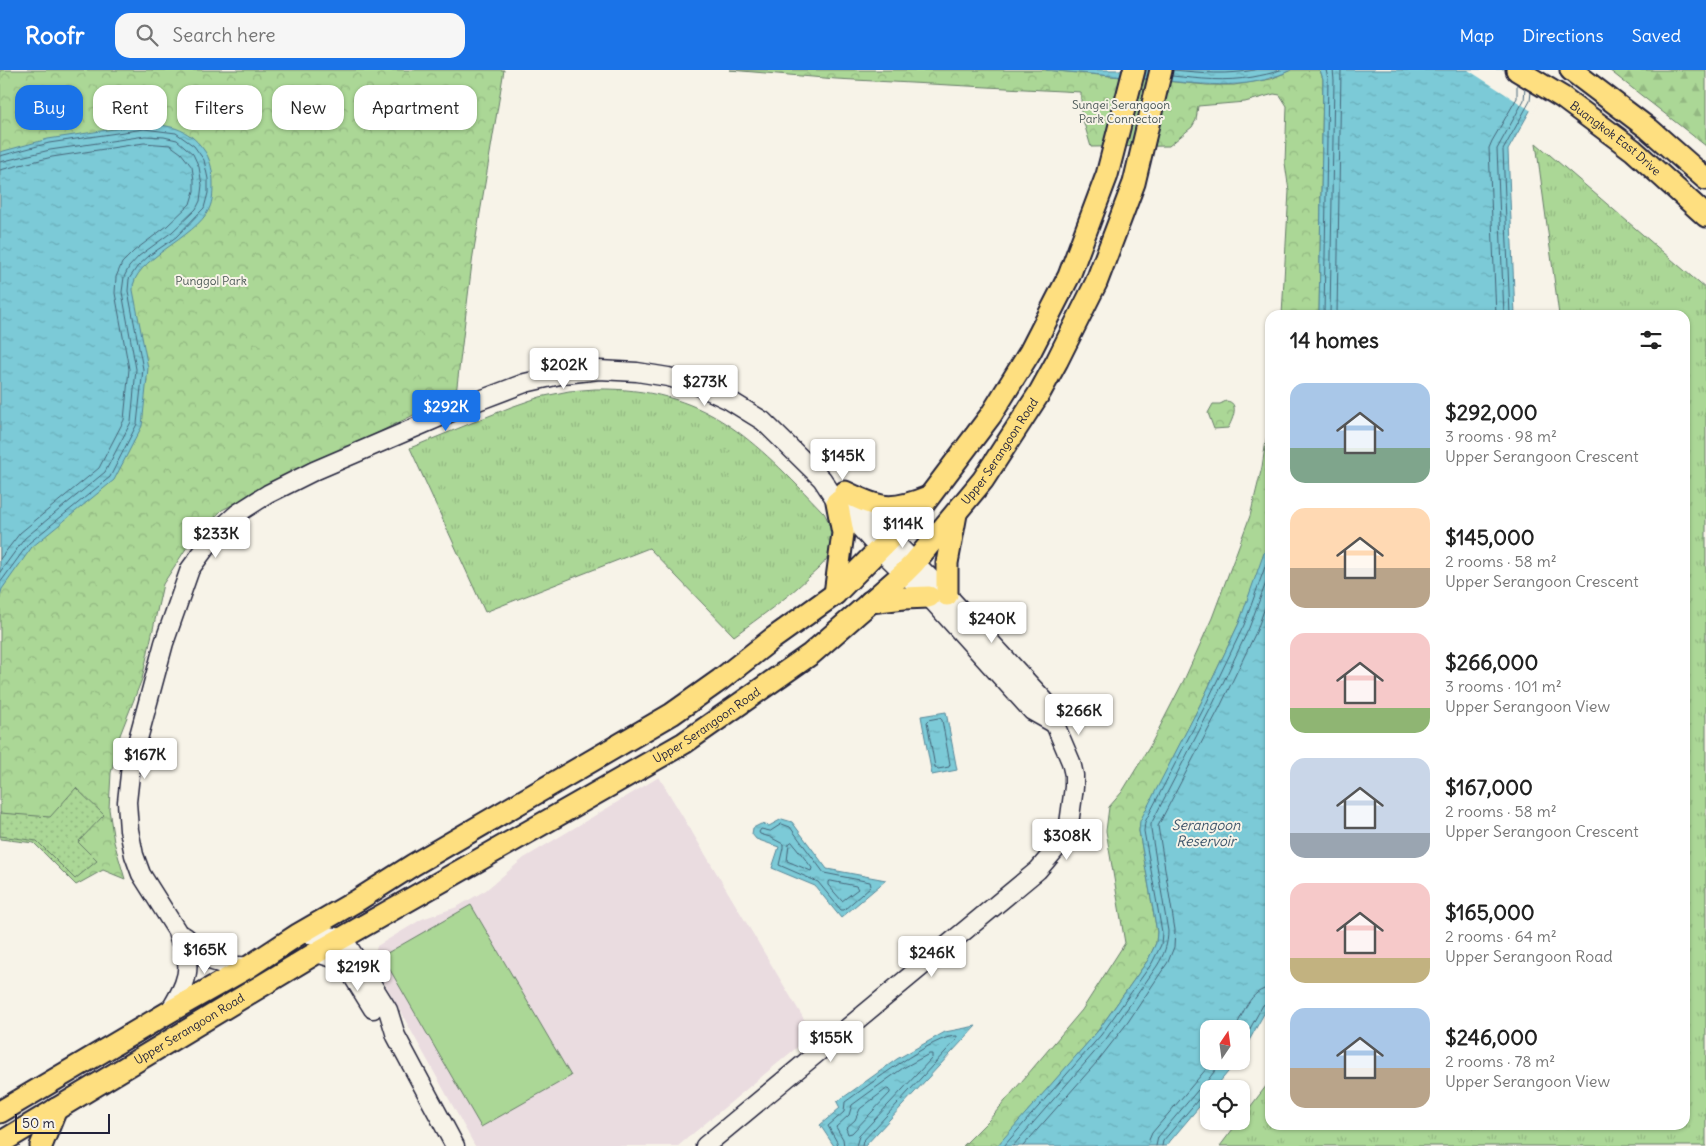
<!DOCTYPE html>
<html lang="en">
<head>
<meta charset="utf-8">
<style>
  body { margin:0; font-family:Delius,sans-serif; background:#f6f6f6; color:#222; height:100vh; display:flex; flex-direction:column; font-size:19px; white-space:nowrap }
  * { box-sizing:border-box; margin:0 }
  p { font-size:16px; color:#767676 }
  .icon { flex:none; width:28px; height:28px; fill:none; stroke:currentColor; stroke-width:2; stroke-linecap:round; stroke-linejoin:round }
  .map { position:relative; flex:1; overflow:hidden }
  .drawer { position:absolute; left:1265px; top:240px; width:425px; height:820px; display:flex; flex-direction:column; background:#fff; border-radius:15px; box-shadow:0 1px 4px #0004 }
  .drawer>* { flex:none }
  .banner { position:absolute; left:15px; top:15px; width:475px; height:45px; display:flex; gap:10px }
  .needle { width:32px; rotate:13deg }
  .tools { position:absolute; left:1200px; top:950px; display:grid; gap:10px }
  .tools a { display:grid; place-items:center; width:50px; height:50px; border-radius:10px; background:#fff; box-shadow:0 1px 4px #0004; font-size:25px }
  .scale { position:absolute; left:15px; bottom:12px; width:95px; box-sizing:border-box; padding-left:5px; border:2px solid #22223b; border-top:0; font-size:14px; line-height:18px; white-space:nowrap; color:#22223b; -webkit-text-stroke:4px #f7f3e8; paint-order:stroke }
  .price { position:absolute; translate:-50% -42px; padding:0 11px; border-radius:5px; background:#fff; color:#222; font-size:16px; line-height:32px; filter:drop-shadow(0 1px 2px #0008) }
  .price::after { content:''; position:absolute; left:50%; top:30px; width:15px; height:11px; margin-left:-8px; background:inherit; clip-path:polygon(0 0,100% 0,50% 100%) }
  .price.current { background:#1a73e8; color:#fff }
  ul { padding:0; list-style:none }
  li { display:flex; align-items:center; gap:15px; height:125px; padding:0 25px }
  li span { display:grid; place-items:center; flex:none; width:140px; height:100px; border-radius:15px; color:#555 }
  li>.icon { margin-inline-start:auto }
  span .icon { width:60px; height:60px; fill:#fffc; stroke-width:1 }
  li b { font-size:21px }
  h2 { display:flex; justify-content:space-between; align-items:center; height:60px; padding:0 25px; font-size:21px }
  .pill { padding:0 18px; border-radius:15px; background:#fff; box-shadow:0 1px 4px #0004; font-size:18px; line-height:45px }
  .pill.current { background:#1a73e8; color:#fff }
  header { display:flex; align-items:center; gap:30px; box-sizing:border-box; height:70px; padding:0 25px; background:#1a73e8; color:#fff }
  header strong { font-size:24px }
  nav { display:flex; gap:28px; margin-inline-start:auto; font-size:18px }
  .search { width:350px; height:45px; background:#f6f6f6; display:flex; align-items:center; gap:12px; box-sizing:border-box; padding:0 18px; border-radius:15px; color:#767676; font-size:19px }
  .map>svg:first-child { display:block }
</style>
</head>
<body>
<header>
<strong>Roofr</strong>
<div class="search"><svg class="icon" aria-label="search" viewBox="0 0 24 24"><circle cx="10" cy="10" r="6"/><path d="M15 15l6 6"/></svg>Search here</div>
<nav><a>Map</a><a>Directions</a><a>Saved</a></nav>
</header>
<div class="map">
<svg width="1706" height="1076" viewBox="0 0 1706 1076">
  <defs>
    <pattern id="grass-tufts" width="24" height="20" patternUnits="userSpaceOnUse" patternTransform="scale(1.25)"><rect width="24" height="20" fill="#abd796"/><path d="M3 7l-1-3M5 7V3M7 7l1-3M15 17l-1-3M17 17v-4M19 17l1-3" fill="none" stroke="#93b882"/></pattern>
    <pattern id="forest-firs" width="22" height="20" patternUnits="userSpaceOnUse" patternTransform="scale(1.25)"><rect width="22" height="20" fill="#abd796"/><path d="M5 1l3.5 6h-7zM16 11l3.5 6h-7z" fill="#93b882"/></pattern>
    <pattern id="park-crowns" width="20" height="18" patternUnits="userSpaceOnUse" patternTransform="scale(1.25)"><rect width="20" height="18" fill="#abd796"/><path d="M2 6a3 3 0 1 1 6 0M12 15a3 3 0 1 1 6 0" fill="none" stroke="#93b882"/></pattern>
    <pattern id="garden-dots" width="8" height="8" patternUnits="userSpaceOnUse" patternTransform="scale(1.25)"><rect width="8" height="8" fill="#abd796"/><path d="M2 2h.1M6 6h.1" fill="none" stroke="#93b882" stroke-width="1.8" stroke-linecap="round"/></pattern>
    <pattern id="water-ripples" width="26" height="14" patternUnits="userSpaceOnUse" patternTransform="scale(1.25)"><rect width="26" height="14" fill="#7bcad7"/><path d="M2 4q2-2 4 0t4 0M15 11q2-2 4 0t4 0" fill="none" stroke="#6aadb9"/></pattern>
  </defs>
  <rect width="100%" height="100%" fill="#f7f3e8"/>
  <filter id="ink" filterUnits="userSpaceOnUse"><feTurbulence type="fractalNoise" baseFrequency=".02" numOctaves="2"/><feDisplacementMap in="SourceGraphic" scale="10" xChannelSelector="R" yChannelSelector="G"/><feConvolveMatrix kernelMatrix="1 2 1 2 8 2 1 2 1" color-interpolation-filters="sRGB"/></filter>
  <g filter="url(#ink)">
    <polygon fill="#eadce0" points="659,707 813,964 678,1076 475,1076 373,892 377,876 422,849 457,837 486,820 524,788"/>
    <g fill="url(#grass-tufts)" stroke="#667c68">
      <polygon points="1536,73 1706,219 1706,1076 1220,1076 1239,1051 1241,1051 1241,1049 1270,1011 1270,1055 1685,1055 1685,245 1559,245"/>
      <path d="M595,319c110,-2 158,50 229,124 8,14 12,29 4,44 -5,8 -12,14 -19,20 -23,22 -49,40 -75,59l-85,-88 -164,64 -75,-164 101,-41 29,-10 29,-6z"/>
    </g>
    <polygon fill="url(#forest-firs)" stroke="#667c68" points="1609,0 1706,0 1706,76"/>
    <g fill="url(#park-crowns)" stroke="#667c68">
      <polygon points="0,0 504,0 473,185 456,324 222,440 189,474 163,514 142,609 120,665 111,703 109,739 114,772 125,809 103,800 76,815 34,773 0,769"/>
      <polygon points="730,0 1046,0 1207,15 1234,15 1271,9 1291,0 1320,0 1323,9 1319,245 1282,245 1289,121 1285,93 1287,36 1280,25 1274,24 1245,32 1198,36 1196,50 1192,57 1169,76 1091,77 1081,43 1081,22 836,9"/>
      <path d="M1226,331c14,1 7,18 2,27l-14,1 -6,-16 5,-9h7z"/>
      <polygon points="1270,344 1270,466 1267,478 1239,553 1202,631 1140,753 1139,761 1157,862 1156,873 1148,890 1097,962 1002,1072 997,1076 963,1076 989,1050 1082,940 1125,873 1106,761 1109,737 1122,722 1150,676 1185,608 1212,548 1250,446 1262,397"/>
    </g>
    <polygon fill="url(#garden-dots)" stroke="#667c68" points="76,718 104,745 78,772 97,791 75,809 37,771 0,766 0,743 50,747"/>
    <polygon fill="#abd796" stroke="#667c68" points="471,835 571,1006 481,1057 382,886"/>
    <g fill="url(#water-ripples)" stroke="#578799">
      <path d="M1046,0h245c-46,23 -96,13 -144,9 -34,-3 -67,-6 -101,-9z"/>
      <polygon points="1320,0 1537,0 1535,32 1508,80 1515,245 1319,245 1323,9"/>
      <path d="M147,54c26,1 44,6 59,29 5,9 7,20 7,30 0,8 0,18 -4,26 -13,29 -78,51 -76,81l15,78 -6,58 -28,54 -82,67 -30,42 -2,7v-444l48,-13z"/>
      <polygon points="1270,466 1270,933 1241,985 1241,959 1209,959 1209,991 1237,991 1214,1019 1209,1019 1209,1025 1166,1076 997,1076 1097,962 1148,890 1156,873 1157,862 1139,761 1140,751 1202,631 1239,553"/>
      <polygon points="946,642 957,700 932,705 921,646"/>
      <polygon points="782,749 792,752 827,799 886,810 841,848 815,816 772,798 779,777 756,769 752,764 753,758 761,754 769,756"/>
      <polygon points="976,956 865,1076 834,1076 820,1055 840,1038 837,1032 897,989 945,962"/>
    </g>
    <polygon fill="#f7f3e8" points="1468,0 1539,0 1538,33 1533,42"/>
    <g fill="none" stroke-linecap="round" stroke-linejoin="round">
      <g stroke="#466579" stroke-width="1">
        <path d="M1174,0c30,3 51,5 81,0"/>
        <path d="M1172,6c29,3 52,6 81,1 9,-2 18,-3 27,-7"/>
        <polyline points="0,86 49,73 144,59 176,63 194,76 204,90 208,109 208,123 204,138 176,167 150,185 137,197 129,209 128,221 143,299 137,354 110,407 29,473 0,513"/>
        <polyline points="0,92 50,80 145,66 164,67 177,70 193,84 199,97 202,115 200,131 196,139 172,162 139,186 129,197 124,207 122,222 136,299 131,352 105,402 25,468 0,502"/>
        <polyline points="0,100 52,87 144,73 170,75 181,83 192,97 194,110 194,121 190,134 167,156 134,181 122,193 116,207 115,223 129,299 124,350 99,398 20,463 0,489"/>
        <polyline points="1324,245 1328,9 1326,0"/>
        <polyline points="1330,245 1334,10 1333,0"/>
        <polyline points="1337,245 1341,0"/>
        <polyline points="1496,245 1489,78 1492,71 1517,28 1517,14"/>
        <polyline points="1504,245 1497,79 1524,30 1525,18"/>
        <polyline points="1510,245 1503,80 1530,31 1531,22"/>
        <polygon points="940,648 942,650 950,694 949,697 938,699 935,697 927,652 929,650"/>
        <polygon points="782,754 790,757 824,803 870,812 871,816 844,840 841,840 818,812 779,795 783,778 783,774 770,767 760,764 759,762 761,759 770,761"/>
        <polygon points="792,772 812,798 811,801 787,791 789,774"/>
        <polygon points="831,811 856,816 858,819 842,831 828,815 828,812"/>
        <path d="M1235,959c8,-15 15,-40 35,-41"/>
        <polyline points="1241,975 1263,935 1270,932"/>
        <polygon points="887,1019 890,1020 890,1023 852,1063 848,1064 846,1058 855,1050 860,1039"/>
        <path d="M838,1076l-1,-4 -9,-16 16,-14 1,-10c20,-14 90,-68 112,-66v3l-94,102 -1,5"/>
        <polyline points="844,1076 843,1069 836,1057 849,1045 852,1035 903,998 929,984 932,984 932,988 859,1066 856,1076"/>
        <polyline points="1004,1076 1101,965 1152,893 1161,875 1162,862 1144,761 1145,752 1206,634 1244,555 1270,483"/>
        <path d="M1013,1076l93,-107 51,-73c7,-11 11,-22 11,-35l-17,-101v-6l61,-118 37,-78 21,-56"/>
        <polyline points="1023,1076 1097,992 1128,952 1168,892 1174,877 1175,860 1158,756 1219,639 1257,560 1270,523"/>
        <polyline points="1148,1076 1149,1070 1152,1063 1213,991"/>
        <path d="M1156,1076l2,-9 40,-47c9,-7 17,-20 24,-29"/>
        <polyline points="1162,1076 1163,1071 1203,1024 1209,1022"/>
      </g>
      <defs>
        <g id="minor">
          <polyline points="299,864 314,864 343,868 388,940 396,966 455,1076"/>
          <path d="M184,866c6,3 8,10 13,15 11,13 37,16 53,15"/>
          <polyline points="316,883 336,889 347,897 373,939"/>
          <path d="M169,942c9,-15 23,-36 17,-55 -2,-10 -7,-15 -9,-26l-36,-57 -7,-19 -5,-25 -2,-28 4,-37 33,-122 26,-74 28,-38 20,-18 30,-19 46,-23 161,-69 50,-19 39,-9 35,-4 38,2 31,5 27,7 34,16 34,21 59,58 15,23 42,47 50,48 103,114 23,13"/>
          <polyline points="705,1076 1038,800 1055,780 1069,754 1074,717 1074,705 1071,692 1045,631 947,525 850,427"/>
        </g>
        <g id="major">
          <path id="s1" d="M1517,0l45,27 71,53 73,66"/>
          <polyline points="1571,0 1649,59 1706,109"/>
          <path d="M845,422c35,17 46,20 83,5"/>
          <polyline points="835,524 843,463 837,432"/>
          <polyline points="947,525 947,493 956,444"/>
          <polyline points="870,532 904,528 929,527"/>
          <polyline points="0,1042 169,942 250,896 299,864 358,830 413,795 672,644 720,610 772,569 835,524 923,435 991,345 1030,282 1069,206 1107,105 1134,0"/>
          <path id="s2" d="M0,1073l316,-190 368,-210 127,-89 93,-81 10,-10 69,-83 57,-88 17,-31 39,-78 38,-100 27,-113"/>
          <polyline points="41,1076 56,1039"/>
        </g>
      </defs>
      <use href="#minor" stroke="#22223b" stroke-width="21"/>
      <use href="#major" stroke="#22223b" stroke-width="25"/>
      <use href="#minor" stroke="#f7f3e8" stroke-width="18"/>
      <use href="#major" stroke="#fedf80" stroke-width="21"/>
    </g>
  </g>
  <g text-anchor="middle" stroke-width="4" stroke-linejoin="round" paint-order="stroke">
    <g font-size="12" fill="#4b5856" stroke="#f7f3e8">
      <text x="1121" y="39">Sungei Serangoon<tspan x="1121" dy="14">Park Connector</tspan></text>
      <text x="211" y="215">Punggol Park</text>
    </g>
    <g font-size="12" fill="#22223b" stroke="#f7f3e8">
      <text dy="4" stroke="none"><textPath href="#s1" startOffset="120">Buangkok East Drive</textPath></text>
      <text dy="4" stroke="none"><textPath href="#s2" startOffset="1226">Upper Serangoon Road</textPath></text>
      <text dy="4" stroke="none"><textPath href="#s2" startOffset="821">Upper Serangoon Road</textPath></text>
      <text dy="4" stroke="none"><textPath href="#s2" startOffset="221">Upper Serangoon Road</textPath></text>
    </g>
    <g font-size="14" font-style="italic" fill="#3d546a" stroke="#f7f3e8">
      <text x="1206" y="760">Serangoon<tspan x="1206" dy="16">Reservoir</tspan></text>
    </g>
  </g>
</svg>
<div class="tools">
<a><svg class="needle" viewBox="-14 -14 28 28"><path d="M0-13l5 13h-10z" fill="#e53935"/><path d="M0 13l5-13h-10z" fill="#767676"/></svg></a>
<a><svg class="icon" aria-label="locate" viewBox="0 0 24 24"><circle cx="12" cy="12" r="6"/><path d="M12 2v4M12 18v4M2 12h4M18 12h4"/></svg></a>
</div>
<div class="scale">50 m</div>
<b class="price" style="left:564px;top:320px">$202K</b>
<b class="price" style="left:705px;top:337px">$273K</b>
<b class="price current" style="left:446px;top:362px">$292K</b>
<b class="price" style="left:843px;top:411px">$145K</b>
<b class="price" style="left:903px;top:479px">$114K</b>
<b class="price" style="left:216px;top:489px">$233K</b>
<b class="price" style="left:992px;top:574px">$240K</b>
<b class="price" style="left:1079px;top:666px">$266K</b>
<b class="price" style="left:145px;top:710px">$167K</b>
<b class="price" style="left:1067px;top:791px">$308K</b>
<b class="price" style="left:205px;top:905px">$165K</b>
<b class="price" style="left:932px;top:908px">$246K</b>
<b class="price" style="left:358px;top:922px">$219K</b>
<b class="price" style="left:831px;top:993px">$155K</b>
<div class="banner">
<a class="pill current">Buy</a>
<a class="pill">Rent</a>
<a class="pill">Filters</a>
<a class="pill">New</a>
<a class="pill">Apartment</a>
</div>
<section class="drawer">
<h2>14 homes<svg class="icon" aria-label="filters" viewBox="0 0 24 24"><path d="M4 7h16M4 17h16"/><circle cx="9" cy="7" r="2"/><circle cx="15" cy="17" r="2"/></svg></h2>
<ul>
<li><span style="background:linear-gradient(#a9c7e8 65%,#7fa58c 0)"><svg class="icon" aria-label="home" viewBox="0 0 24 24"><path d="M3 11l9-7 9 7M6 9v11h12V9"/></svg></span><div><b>$292,000</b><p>3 rooms · 98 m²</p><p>Upper Serangoon Crescent</p></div></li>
<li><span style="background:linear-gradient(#ffd9b3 60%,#b9a48a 0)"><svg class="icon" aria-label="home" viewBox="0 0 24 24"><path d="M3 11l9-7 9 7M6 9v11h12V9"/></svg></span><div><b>$145,000</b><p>2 rooms · 58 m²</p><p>Upper Serangoon Crescent</p></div></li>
<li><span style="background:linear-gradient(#f6c9c9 75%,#8fb573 0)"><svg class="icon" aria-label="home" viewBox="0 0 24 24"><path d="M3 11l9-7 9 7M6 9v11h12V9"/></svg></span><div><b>$266,000</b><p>3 rooms · 101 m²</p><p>Upper Serangoon View</p></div></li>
<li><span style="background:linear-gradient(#c9d6e8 75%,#9aa5b1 0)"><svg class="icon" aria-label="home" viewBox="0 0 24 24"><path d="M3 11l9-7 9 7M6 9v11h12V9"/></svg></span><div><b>$167,000</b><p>2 rooms · 58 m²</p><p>Upper Serangoon Crescent</p></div></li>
<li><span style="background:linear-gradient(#f6c9c9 75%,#c2b280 0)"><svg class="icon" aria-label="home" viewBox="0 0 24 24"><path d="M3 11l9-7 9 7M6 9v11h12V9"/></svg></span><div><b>$165,000</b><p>2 rooms · 64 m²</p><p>Upper Serangoon Road</p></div></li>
<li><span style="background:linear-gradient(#a9c7e8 60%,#b9a48a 0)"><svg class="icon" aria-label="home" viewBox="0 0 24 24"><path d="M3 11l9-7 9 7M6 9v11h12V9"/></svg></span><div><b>$246,000</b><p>2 rooms · 78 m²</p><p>Upper Serangoon View</p></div></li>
</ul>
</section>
</div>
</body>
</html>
